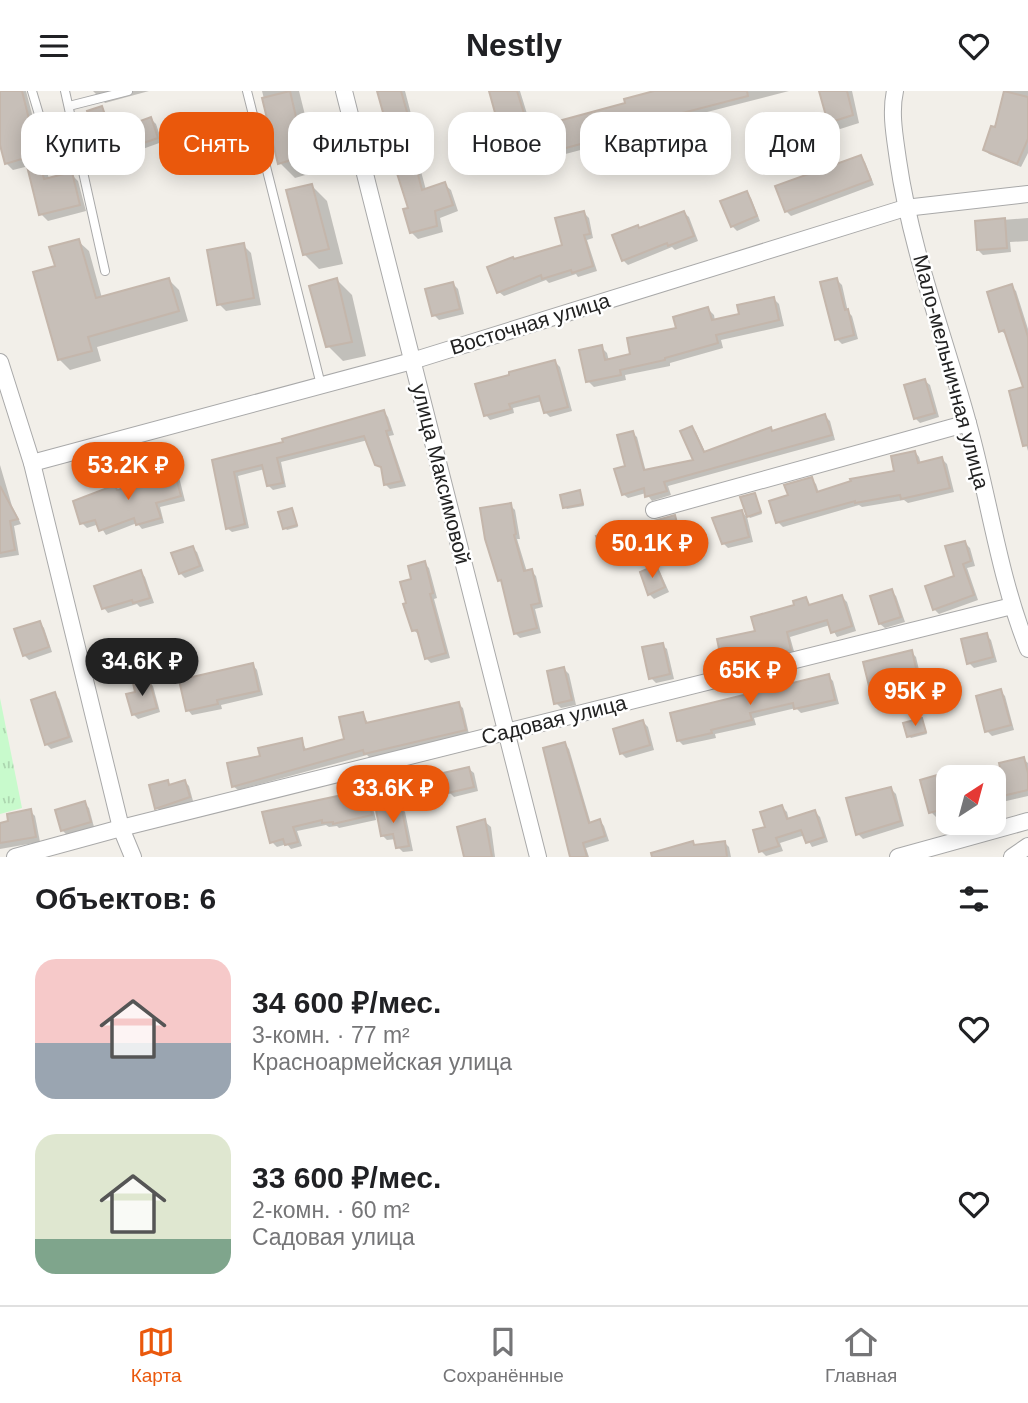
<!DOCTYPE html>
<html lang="ru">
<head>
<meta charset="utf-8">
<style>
  body { margin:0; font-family:Helvetica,sans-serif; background:#f2f2f2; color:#202124; height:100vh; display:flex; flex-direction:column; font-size:26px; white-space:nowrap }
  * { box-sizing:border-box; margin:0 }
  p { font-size:23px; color:#757577 }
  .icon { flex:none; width:38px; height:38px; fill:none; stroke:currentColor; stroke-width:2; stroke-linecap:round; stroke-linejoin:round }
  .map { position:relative; height:766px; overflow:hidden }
  .details { display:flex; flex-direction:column; background:#fff; flex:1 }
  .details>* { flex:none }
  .guide { position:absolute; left:21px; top:21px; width:987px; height:63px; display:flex; gap:14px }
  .needle { width:46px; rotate:36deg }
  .buttons { position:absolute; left:936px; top:674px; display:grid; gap:14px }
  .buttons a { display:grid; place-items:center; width:70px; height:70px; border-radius:14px; background:#fff; box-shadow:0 4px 18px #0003; font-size:35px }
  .price { position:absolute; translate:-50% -60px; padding:0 16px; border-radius:24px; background:#ea580c; color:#fff; font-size:23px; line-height:46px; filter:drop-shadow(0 2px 4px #0008) }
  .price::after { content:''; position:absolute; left:50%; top:42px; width:21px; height:16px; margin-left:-10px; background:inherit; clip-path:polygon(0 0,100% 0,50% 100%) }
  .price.on { background:#222; color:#fff }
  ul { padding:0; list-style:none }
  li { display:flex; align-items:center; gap:21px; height:175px; padding:0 35px }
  li span { display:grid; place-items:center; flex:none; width:196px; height:140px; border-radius:21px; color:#555 }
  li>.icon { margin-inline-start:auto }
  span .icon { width:84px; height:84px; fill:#fffc; stroke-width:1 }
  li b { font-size:30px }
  h2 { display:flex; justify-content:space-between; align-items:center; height:84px; padding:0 35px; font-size:30px }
  .tag { padding:0 24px; border-radius:21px; background:#fff; box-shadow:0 4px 18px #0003; font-size:24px; line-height:63px }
  .tag.on { background:#ea580c; color:#fff }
  header { display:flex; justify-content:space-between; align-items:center; height:91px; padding:0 35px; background:#fff; font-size:32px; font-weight:600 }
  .tab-bar { display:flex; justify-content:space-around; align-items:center; height:98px; border-top:2px solid #e0e0e0; background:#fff; font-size:19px; color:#757577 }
  .tab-bar a { display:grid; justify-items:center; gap:4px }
  .tab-bar .on { color:#ea580c }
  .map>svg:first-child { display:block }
</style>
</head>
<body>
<header><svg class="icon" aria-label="menu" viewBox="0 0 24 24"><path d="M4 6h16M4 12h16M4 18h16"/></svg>Nestly<svg class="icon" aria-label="heart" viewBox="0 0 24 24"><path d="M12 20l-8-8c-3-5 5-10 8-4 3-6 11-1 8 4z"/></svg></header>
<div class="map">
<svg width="1028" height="766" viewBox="0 0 1028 766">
  <defs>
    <pattern id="park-tufts" width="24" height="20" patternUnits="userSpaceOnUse" patternTransform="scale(1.75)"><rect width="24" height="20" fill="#c8facc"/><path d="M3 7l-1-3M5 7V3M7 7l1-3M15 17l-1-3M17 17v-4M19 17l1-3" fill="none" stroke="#acd6af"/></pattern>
  </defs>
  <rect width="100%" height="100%" fill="#f2efe9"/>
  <polygon fill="url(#park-tufts)" points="0,607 22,717 0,723"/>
  <g fill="#0003">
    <polygon points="0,0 26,0 49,88 71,83 78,90 86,120 48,130 41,123 29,75 13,79 6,72 0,47"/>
    <polygon points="93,0 149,0 105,12"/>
    <polygon points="262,0 299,0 319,80 295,87 280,72"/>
    <polygon points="379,0 405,0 416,42 411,43 426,99 444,93 451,99 458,120 440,127 443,141 418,148 411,141 410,119"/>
    <polygon points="490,0 520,0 532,39 627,13 662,0 789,0 617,44 618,49 558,65 553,60 551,52 511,62 506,58"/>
    <polygon points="820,0 852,0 859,32 837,39 830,31"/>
    <polygon points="1006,0 1028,0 1028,62 1021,76 989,63 985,59 996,38"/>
    <polygon points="101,17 106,22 113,41 101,45 96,40"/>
    <polygon points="151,28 156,33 162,51 126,64 121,59"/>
    <polygon points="860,66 865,71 874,94 791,125 786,120"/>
    <polygon points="312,95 327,110 343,173 319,178 304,163"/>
    <polygon points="746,102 751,107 760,130 737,140 732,135"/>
    <polygon points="584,122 589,127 593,147 587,149 597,180 578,186 576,183 549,192 546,189 504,205 499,201 515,170 564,155"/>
    <polygon points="684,122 689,126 698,150 675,159 672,156 628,174 623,169 640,139"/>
    <polygon points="1028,127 1028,150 1010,151 1011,161 983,164 978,159 976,131"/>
    <polygon points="78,150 89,160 102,207 169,189 179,199 188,230 97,256 101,270 70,279 59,268 57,176"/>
    <polygon points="243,154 251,162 261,214 226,220 219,213"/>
    <polygon points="337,189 352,204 366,265 343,270 328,255"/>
    <polygon points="837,189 842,194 848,221 852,225 858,248 842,253 837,248"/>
    <polygon points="453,193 458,198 464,223 439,229 434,224"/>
    <polygon points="1011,195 1016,200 1028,238 1028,360 1011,301 1026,298 1007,244 1001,240"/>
    <polygon points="773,207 779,213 784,235 721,249 723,257 670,272 670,275 625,284 626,289 594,296 588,290 601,256 607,262 609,270 633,265 708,218 714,224 715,230 741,224"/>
    <polygon points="555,271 560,276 572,320 550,326 545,321 542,310 513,317 514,322 490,329 486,324"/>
    <polygon points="925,290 930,294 939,326 920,332 915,327"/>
    <polygon points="384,321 388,326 394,344 389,345 406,395 390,398 385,393 383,379 376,373 368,349 281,371 286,396 273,399 268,394 265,378 238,385 249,437 232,441 227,437 214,371 285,352"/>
    <polygon points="825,325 830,330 835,349 668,395 671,404 652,410 646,402 628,407 623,403 632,342 637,346 646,381 696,371 692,337 696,341 706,363 771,338 773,341"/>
    <polygon points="915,361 919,366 921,373 942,368 947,373 954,401 908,412 904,409 862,416 859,414 783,436 778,431 790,405 811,388 816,393 819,402 896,381"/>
    <polygon points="0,374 12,415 21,433 14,435 19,464 0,467"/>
    <polygon points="174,381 179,386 185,410 160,416 164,432 142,438 137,432 106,444 99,433 87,437 82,432 115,396 119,401 159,390"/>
    <polygon points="580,401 584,415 567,418 565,416"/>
    <polygon points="755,404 762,423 750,427 748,425"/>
    <polygon points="510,414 515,419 520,448 517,448 527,481 531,480 536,485 543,516 535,518 541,542 520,547 515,542 503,493 500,489"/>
    <polygon points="292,419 298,436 287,439 285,437"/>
    <polygon points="742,421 747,426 753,451 728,457 723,452"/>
    <polygon points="674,426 682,434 686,448 668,454 660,446"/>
    <polygon points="620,441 625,446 631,463 611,471 606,466"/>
    <polygon points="965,452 970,457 975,475 967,477 978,509 939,523 934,518 956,486"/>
    <polygon points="192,457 197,461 204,480 185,487 180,482"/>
    <polygon points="424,472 429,477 437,507 434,508 450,567 431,572 426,567 420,544 413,539"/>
    <polygon points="655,476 660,481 669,501 654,508 649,503"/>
    <polygon points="141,481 145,486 154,512 140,516 137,513 108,522 104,517"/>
    <polygon points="891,500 896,505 905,531 885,537 880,533"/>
    <polygon points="842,506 847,511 856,540 837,546 830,534 790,546 795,564 768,571 766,568 729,576 724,571 757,541 805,508 811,515"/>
    <polygon points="40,532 44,537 52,561 29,569 24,564"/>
    <polygon points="986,544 991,549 997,571 974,577 969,572"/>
    <polygon points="662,554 667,558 674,588 656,592 651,587"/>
    <polygon points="911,561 916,566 922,592 876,603 871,599"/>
    <polygon points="253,574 257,579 263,604 221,614 222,618 192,624 188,619"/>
    <polygon points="564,578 569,583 576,614 561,617 556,612"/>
    <polygon points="828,585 833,590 839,613 801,622 796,617 754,627 756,634 715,643 716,647 683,654 678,649"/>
    <polygon points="148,590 153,595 160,621 138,628 133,623 137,602"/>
    <polygon points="1000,600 1005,605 1014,639 992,645 987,640"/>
    <polygon points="54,603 59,608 73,651 51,658 46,653"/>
    <polygon points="458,613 463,617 469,643 370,667 367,664 238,699 233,695 262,666 301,649 307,660 346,649 363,623 369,634"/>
    <polygon points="921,629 927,643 911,647 909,645"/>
    <polygon points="643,631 648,636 654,659 626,667 621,662"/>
    <polygon points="565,653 569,658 591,733 600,730 604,735 609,750 586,757 589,766 572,766"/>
    <polygon points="1023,668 1028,672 1028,705 998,712 994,708 994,689 1004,686"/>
    <polygon points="469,678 474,682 478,700 454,706 449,701"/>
    <polygon points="943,684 948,691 948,722 936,726 931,721"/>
    <polygon points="167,690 172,695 185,691 189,695 193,710 161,721 157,717"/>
    <polygon points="891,698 896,703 904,735 863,748 858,743"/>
    <polygon points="365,701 370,706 376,729 339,737 337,735 329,736 326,734 297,740 302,755 291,758 287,753 277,756 272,751 264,723"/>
    <polygon points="84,712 89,717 94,736 67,744 62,739"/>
    <polygon points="401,716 405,721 413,760 403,761 398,756 396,748 387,749 382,744"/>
    <polygon points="782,716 787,721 789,729 815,721 820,726 828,751 812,756 805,744 780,752 783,760 766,765 761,760 767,737"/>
    <polygon points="30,720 35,725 40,751 0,758 0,734"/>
    <polygon points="484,730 491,736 495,766 465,766"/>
    <polygon points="724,751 729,756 731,766 652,766 651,764 692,752 696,756"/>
  </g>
  <g fill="#c7bfb8" stroke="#c4b6ab" stroke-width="2">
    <polygon points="0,0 22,0 44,88 72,81 80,114 39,124 25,67 5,73 0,54"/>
    <polygon points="290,0 305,65 278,73 262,7"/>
    <polygon points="377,0 401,0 411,35 406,37 422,99 445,91 453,114 435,120 437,135 410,142 403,118 408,117 387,51 391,50"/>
    <polygon points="489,0 517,0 529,38 625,12 624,8 654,0 747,0 748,5 613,40 614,44 551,61 548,47 505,58"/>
    <polygon points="819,0 847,0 853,24 828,32"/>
    <polygon points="1004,0 1028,6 1028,48 1017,73 983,59 991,35 995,36"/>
    <polygon points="102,15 109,36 94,41 87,20"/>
    <polygon points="151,26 158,47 120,60 113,40"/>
    <polygon points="861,64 871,89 785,121 775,95"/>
    <polygon points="312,93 329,158 303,164 286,99"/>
    <polygon points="747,100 757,125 731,136 720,110"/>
    <polygon points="584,120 590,143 584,144 593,175 572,182 571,179 542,188 541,184 497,202 487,176 513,166 514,168 562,154 555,127"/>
    <polygon points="684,120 694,145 668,155 667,152 622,170 612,144 638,134 639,137"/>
    <polygon points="1005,127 1007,157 977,159 975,130"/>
    <polygon points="79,148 96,207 169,187 179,220 88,246 92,260 58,269 33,181 55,175 49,156"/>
    <polygon points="244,152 254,207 217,214 207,159"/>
    <polygon points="337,187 352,251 326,256 309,195"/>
    <polygon points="837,187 845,219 848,218 854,244 835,249 820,191"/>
    <polygon points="453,191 460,218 432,225 425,198"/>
    <polygon points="1012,193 1028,246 1028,354 1023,355 1009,300 1023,296 1004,239 999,241 987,201"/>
    <polygon points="774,206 779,229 716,244 718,252 665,267 665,269 620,279 621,284 586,291 579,259 602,254 605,269 630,263 627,247 676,237 673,226 708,216 712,229 739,223 737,214"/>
    <polygon points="555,269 568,316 544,322 539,305 509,313 511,318 484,325 475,293 509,284 509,281"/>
    <polygon points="925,288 935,322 914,328 904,294"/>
    <polygon points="384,319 390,339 386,340 402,390 384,394 381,376 375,374 364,345 277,367 283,392 267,395 262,374 234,381 245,433 226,438 212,369 283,351 282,348"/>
    <polygon points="825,323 832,344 664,391 667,400 645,406 644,397 622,404 614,378 625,375 617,344 633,340 644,379 693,369 680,340 692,335 704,361 771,336 772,340"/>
    <polygon points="915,360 918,372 942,366 950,397 901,408 900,404 855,412 855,410 776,432 769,410 788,404 784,394 812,386 817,401 851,390 850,388 894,380 891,365"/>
    <polygon points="174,379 181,405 156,412 161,427 136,434 134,427 99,440 95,429 80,433 73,410 115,394 117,399 157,389 156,384"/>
    <polygon points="0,395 18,428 10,430 15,459 0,462"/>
    <polygon points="580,399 583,413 563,417 560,404"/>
    <polygon points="755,402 761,421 747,426 740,406"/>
    <polygon points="511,412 516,443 514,444 524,480 532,478 540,512 531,514 537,537 514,543 501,489 498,490 485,448 480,417"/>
    <polygon points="292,417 297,434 283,438 278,421"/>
    <polygon points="742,419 749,446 722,453 712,427"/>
    <polygon points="675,424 679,440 659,447 654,430"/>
    <polygon points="621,439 628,458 604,467 596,445"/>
    <polygon points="965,450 971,470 963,473 974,504 933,519 925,495 954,485 945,455"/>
    <polygon points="193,455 200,475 179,483 171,462"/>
    <polygon points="425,470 433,502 430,503 446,562 425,568 417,539 412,540 403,513 406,512 400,491 411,488 408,475"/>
    <polygon points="656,474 665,496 648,504 640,481"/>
    <polygon points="141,479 150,507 133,512 132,509 102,518 94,495"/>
    <polygon points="892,498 901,526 879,533 870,505"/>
    <polygon points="842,504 852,535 831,542 827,529 787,541 791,559 762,567 761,564 722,572 717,548 755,540 751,526 794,514 793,510 806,506 809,514"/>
    <polygon points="40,530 49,556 23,565 14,538"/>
    <polygon points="987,542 993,566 967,573 961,548"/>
    <polygon points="663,552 670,583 649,588 642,556"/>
    <polygon points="912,559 918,587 870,599 863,571"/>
    <polygon points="253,572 259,600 217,609 218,613 186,620 179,589"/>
    <polygon points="564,576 572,609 554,613 547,580"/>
    <polygon points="829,583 835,609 794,618 793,612 750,622 752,629 711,639 712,642 677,650 670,622"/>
    <polygon points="149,588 157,617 132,624 126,603 135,601 133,592"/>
    <polygon points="1001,598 1011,634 985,641 976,605"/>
    <polygon points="55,601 69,646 45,654 31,609"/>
    <polygon points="459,611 466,639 364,663 363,659 232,696 227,672 260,665 258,657 302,647 304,659 344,648 339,626 363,621 366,632"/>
    <polygon points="922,627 926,641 907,646 903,632"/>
    <polygon points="643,629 650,654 620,663 613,638"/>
    <polygon points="565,651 589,732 600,728 605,745 583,752 587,766 570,766 543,657"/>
    <polygon points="1024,666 1028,682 1028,699 994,707 994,687 1002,685 999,672"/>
    <polygon points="469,676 474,696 448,702 443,682"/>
    <polygon points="944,682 948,700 948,717 929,722 920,689"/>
    <polygon points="168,689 169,694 185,689 190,706 155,718 149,694"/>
    <polygon points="891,696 901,730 856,744 846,707"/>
    <polygon points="366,699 372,724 333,733 333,731 322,732 322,729 293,736 298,751 285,754 283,748 270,752 262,721"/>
    <polygon points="85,710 91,731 61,740 55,719"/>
    <polygon points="401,714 409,755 396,757 393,743 381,745 376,719"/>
    <polygon points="782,714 787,728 815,719 824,746 806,752 801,739 776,747 779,755 759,761 753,739 765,736 760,721"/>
    <polygon points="31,718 36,746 0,752 0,732 8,730 7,723"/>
    <polygon points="485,728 492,766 464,766 457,736"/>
    <polygon points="693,750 694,754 725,750 727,766 652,766 651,762"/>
  </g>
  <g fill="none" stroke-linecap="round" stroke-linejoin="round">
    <defs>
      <g id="service">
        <polyline points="32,0 49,57 56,62 78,58"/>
        <polyline points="65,0 105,180"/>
        <polyline points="247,0 321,294"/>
        <polyline points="69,15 128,0"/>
      </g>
      <g id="minor">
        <polyline points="344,0 538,766"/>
        <path d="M895,0c-5,22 0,47 3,69 13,90 46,175 70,263 21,75 31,154 60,226"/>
        <polyline points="0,271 32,372 121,737 133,766"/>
        <polyline points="32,372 412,270 905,117 1028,103"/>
        <polyline points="654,419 968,332"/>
        <polyline points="15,766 121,737 1012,515"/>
        <polyline points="898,766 1028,730"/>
        <polyline points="1012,766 1028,755"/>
      </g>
    </defs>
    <use href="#service" stroke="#a9a9a9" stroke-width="10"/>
    <use href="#minor" stroke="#a9a9a9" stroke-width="18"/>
    <use href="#service" stroke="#fff" stroke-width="8"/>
    <use href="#minor" stroke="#fff" stroke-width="16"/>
  </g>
  <g text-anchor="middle" stroke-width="5" stroke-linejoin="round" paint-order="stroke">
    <g font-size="21" fill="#222" stroke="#fff">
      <text transform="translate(530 233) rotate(-17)" y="7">Восточная улица</text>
      <text transform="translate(951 281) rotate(75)" y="7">Мало-мельничная улица</text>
      <text transform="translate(441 383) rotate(76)" y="7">улица Максимовой</text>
      <text transform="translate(554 629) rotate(-14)" y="7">Садовая улица</text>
    </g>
  </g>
</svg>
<div class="buttons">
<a><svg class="needle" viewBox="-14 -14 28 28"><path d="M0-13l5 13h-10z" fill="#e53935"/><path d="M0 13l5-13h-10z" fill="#757577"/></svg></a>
</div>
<b class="price" style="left:128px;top:411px">53.2K ₽</b>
<b class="price" style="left:652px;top:489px">50.1K ₽</b>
<b class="price on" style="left:142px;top:607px">34.6K ₽</b>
<b class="price" style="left:750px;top:616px">65K ₽</b>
<b class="price" style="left:915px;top:637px">95K ₽</b>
<b class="price" style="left:393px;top:734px">33.6K ₽</b>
<div class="guide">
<a class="tag">Купить</a>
<a class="tag on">Снять</a>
<a class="tag">Фильтры</a>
<a class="tag">Новое</a>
<a class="tag">Квартира</a>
<a class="tag">Дом</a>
</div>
</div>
<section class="details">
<h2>Объектов: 6<svg class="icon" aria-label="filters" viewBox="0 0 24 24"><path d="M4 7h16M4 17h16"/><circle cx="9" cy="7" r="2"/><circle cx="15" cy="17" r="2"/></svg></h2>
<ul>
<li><span style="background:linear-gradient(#f6c9c9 60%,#9aa5b1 0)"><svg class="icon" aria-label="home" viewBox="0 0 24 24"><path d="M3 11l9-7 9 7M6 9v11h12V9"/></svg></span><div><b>34 600 ₽/мес.</b><p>3-комн. · 77 m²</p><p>Красноармейская улица</p></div><svg class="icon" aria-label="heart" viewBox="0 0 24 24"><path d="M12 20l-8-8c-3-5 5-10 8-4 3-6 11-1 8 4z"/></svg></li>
<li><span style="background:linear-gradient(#dfe7d0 75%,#7fa58c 0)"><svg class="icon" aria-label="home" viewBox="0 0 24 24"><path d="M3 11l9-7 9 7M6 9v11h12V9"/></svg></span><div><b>33 600 ₽/мес.</b><p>2-комн. · 60 m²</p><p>Садовая улица</p></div><svg class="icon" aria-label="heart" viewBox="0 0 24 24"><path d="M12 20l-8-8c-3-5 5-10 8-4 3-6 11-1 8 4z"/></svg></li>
</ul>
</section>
<nav class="tab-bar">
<a class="on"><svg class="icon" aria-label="map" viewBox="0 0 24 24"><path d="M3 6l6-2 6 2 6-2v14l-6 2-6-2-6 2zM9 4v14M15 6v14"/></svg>Карта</a>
<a><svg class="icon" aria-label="saved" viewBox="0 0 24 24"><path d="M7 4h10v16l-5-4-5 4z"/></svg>Сохранённые</a>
<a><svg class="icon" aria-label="home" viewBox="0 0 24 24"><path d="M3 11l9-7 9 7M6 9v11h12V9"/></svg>Главная</a>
</nav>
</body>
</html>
